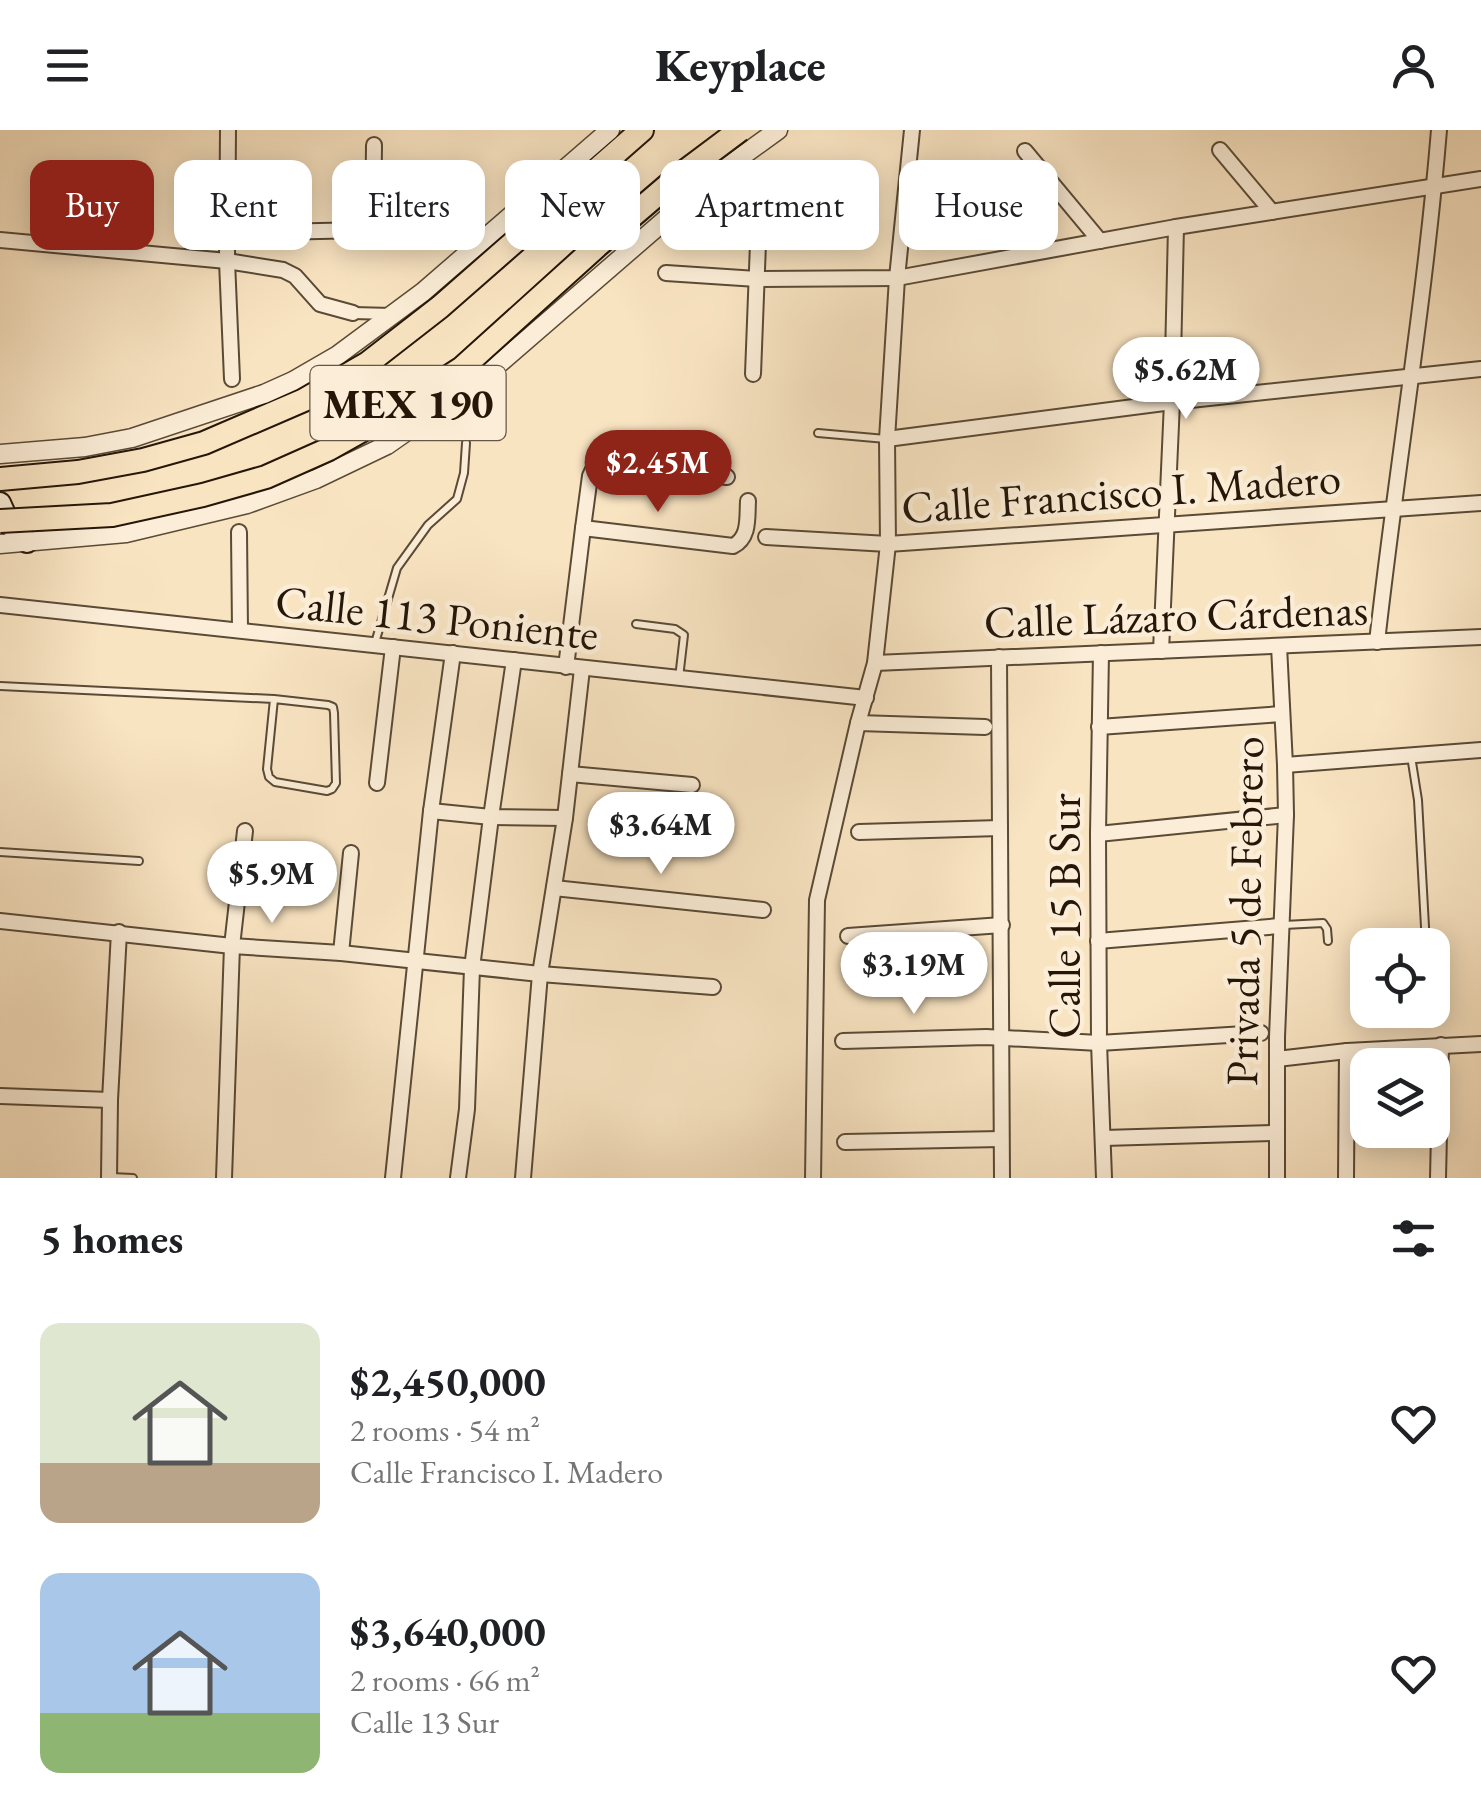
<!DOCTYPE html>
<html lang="en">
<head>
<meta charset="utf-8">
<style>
  body { margin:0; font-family:"EB Garamond",serif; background:#f2f2f2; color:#202124; height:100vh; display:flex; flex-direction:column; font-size:38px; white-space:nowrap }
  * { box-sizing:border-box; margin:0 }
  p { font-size:32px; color:#757577 }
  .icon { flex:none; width:55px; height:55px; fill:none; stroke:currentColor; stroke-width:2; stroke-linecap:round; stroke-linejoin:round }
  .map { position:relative; height:1048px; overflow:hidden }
  .side { display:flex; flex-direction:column; background:#fff; flex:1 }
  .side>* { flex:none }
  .hud { position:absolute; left:30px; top:30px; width:1422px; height:90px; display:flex; gap:20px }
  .controls { position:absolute; left:1350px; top:798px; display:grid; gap:20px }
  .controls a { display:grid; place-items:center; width:100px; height:100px; border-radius:20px; background:#fff; box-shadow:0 5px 25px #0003; font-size:50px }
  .price { position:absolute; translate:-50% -85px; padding:0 22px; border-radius:35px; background:#fff; color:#222; font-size:32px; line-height:65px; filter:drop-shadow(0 2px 5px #0008) }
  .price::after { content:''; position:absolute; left:50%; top:60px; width:30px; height:22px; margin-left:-15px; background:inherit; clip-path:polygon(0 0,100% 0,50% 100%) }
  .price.selected { background:#8f2418; color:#fff }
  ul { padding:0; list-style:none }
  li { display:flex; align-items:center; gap:30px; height:250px; padding:0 40px }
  li span { display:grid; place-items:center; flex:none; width:280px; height:200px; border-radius:20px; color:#555 }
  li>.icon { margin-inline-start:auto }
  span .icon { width:120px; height:120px; fill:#fffc; stroke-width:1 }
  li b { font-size:42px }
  h2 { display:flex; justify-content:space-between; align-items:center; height:120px; padding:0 40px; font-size:42px }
  .chip { padding:0 35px; border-radius:20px; background:#fff; box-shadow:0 5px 25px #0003; font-size:35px; line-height:90px }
  .chip.selected { background:#8f2418; color:#fff }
  header { display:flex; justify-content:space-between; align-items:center; height:130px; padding:0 40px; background:#fff; font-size:45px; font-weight:800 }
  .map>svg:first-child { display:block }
</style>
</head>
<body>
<header><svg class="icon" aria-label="menu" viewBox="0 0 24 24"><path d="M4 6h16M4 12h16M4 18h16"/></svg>Keyplace<svg class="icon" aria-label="person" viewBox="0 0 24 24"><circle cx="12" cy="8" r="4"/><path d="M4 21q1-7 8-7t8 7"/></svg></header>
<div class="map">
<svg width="1481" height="1048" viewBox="0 0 1481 1048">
  <rect width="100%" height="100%" fill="#f9e4c2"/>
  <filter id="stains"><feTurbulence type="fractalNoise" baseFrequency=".002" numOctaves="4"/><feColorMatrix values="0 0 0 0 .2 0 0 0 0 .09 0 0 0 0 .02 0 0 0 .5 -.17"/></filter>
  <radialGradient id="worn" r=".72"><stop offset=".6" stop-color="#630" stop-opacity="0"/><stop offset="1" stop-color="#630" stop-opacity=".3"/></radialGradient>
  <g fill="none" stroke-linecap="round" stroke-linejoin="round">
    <defs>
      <g id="service">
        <polyline points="818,303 886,309"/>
        <polyline points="636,494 675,499 684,505 679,548"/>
        <polyline points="375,513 397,438 428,395 457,369 464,343 466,313"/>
        <polyline points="0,556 274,569 328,575 333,577 334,583 336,653 332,659 327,661 275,652 269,647 267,639 274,569"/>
        <polyline points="1411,626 1418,670 1426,815"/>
        <polyline points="0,722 139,731"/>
        <polyline points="1284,795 1323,793 1327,799 1328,811"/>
        <polyline points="111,1047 133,1048"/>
      </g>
      <polyline id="pedestrian" points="353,183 392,184"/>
      <g id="minor">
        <polyline points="228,0 227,131 232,249"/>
        <polyline points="1220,20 1272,82"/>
        <polyline points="1025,21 1100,111"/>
        <polyline points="373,100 374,15"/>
        <polyline points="228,103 407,99"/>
        <polyline points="0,110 227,131 283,140 295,146 320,174 353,183"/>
        <polyline points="666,143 757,149 897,148 1176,97 1481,49"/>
        <polyline points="753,244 760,61"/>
        <polyline points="887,309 1172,272 1481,239"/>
        <path d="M583,398l150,18c17,-8 14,-29 15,-45"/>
        <polyline points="239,402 240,500"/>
        <polyline points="766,407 888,414 1481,373"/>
        <polyline points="0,475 866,568"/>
        <path d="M1377,512c19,-171 48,-341 62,-512"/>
        <polyline points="1161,521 1172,272 1176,97"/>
        <polyline points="1101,523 1098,704 1099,913 1104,1048"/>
        <polyline points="999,527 1002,1048"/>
        <polyline points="875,533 1481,507"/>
        <polyline points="566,537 583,398 590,346 595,335 607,332 727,347"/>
        <polyline points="858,593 985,597"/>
        <polyline points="1099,597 1282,584"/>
        <polyline points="1285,635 1481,620"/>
        <polyline points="570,644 692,655"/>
        <polyline points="377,653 393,517"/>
        <polyline points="431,681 491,687 565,688"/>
        <polyline points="859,702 1000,698"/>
        <polyline points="1098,704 1286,685"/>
        <polyline points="554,758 763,780"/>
        <polyline points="0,791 232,816 341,823 540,844 713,857"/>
        <polyline points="848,806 1002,795"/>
        <polyline points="1098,811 1280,796"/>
        <polyline points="341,823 351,723"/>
        <polyline points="843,911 986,907 1099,913 1261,903"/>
        <polyline points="1277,929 1347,921 1481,914"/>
        <polyline points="0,966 110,970"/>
        <polyline points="1104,1008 1276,1003"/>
        <polyline points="845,1012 1001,1009"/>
        <polyline points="109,1048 110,970 119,802"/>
        <polyline points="224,1048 232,816 245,701"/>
        <polyline points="393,1048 431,681 453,523"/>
        <polyline points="458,1048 467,979 472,838 491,687 514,530"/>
        <polyline points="523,1048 540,844 565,688 582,539"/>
        <polyline points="813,1048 817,770 858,593 875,533 888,414 887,309 897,148 912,0"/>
        <polyline points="1277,1048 1277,907 1286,685 1285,635 1279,516"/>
        <polyline points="1346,1048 1347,921"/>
        <polyline points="1438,1048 1441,915"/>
      </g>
      <g id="tertiary">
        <polyline points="0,324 85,317 132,308 264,264 293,251 338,225 423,162 610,0"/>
        <polyline points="0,414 126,403 247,374 316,349 387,315 480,250 724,39 778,0"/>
      </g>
      <polyline id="secondary" points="0,373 10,395 27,412"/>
      <polyline id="trunk" points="0,349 78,342 143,330 204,313 304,270 368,233 440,177 642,0"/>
    </defs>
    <use href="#service" stroke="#5a4a36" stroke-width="10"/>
    <use href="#pedestrian" stroke="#5a4a36" stroke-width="14"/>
    <use href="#minor" stroke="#5a4a36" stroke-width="18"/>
    <use href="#tertiary" stroke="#5a4a36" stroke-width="21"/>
    <use href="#secondary" stroke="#251608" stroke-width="24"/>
    <use href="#trunk" stroke="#251608" stroke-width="26"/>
    <use href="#service" stroke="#fbedd7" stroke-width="6"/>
    <use href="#pedestrian" stroke="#fbedd7" stroke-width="10"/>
    <use href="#minor" stroke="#fbedd7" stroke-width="14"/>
    <use href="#tertiary" stroke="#fbedd7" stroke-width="18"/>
    <use href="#secondary" stroke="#fbedd7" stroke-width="20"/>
    <use href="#trunk" stroke="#f9e4c2" stroke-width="22"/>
    <defs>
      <polyline id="trunk-bridge" points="0,391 112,385 203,365 266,347 329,319 386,287 462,238 597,116 680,45 740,0"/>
    </defs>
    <use href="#trunk-bridge" stroke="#251608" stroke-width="26" stroke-linecap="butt"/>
    <use href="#trunk-bridge" stroke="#f9e4c2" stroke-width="22"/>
  </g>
  <g text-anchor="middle" stroke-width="9" stroke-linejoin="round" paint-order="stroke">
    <rect fill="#fbedd7" stroke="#655646" stroke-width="2.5" x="310.5" y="236" width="195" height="74" rx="8"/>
    <g font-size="42" font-weight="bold" fill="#251608">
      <text x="408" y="288">MEX 190</text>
    </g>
    <g font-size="45" fill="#251608" stroke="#fbedd7">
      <text transform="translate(1121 362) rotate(-4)" y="16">Calle Francisco I. Madero</text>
      <text transform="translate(1176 485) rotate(-2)" y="16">Calle Lázaro Cárdenas</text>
      <text transform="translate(437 487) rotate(6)" y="16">Calle 113 Poniente</text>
      <text transform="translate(1244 781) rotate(-89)" y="16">Privada 5 de Febrero</text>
      <text transform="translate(1064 786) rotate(-90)" y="16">Calle 15 B Sur</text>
    </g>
  </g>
  <rect width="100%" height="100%" filter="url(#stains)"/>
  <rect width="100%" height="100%" fill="url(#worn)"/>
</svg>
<div class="controls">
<a><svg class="icon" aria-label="locate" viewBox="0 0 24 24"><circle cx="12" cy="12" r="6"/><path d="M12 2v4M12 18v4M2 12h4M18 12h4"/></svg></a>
<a><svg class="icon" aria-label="layers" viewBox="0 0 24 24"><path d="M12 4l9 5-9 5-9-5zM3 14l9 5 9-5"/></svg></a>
</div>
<b class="price" style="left:1186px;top:292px">$5.62M</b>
<b class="price selected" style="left:658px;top:385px">$2.45M</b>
<b class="price" style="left:661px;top:747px">$3.64M</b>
<b class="price" style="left:272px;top:796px">$5.9M</b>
<b class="price" style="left:914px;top:887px">$3.19M</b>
<div class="hud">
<a class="chip selected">Buy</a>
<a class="chip">Rent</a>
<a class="chip">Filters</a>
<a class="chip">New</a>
<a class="chip">Apartment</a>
<a class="chip">House</a>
</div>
</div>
<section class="side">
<h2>5 homes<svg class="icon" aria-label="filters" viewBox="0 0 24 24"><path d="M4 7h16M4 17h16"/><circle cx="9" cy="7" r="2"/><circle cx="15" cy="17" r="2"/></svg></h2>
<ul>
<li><span style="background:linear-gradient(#dfe7d0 70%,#b9a48a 0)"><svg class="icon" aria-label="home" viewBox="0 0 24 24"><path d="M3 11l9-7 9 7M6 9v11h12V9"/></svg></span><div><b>$2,450,000</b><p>2 rooms · 54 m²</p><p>Calle Francisco I. Madero</p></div><svg class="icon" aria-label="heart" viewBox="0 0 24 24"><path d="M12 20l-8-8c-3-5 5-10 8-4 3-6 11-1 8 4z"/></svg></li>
<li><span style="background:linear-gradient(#a9c7e8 70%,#8fb573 0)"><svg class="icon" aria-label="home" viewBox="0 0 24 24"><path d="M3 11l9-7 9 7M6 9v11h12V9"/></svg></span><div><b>$3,640,000</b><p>2 rooms · 66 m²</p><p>Calle 13 Sur</p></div><svg class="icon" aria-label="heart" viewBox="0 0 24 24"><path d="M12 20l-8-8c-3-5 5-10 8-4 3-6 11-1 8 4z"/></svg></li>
</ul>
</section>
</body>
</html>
